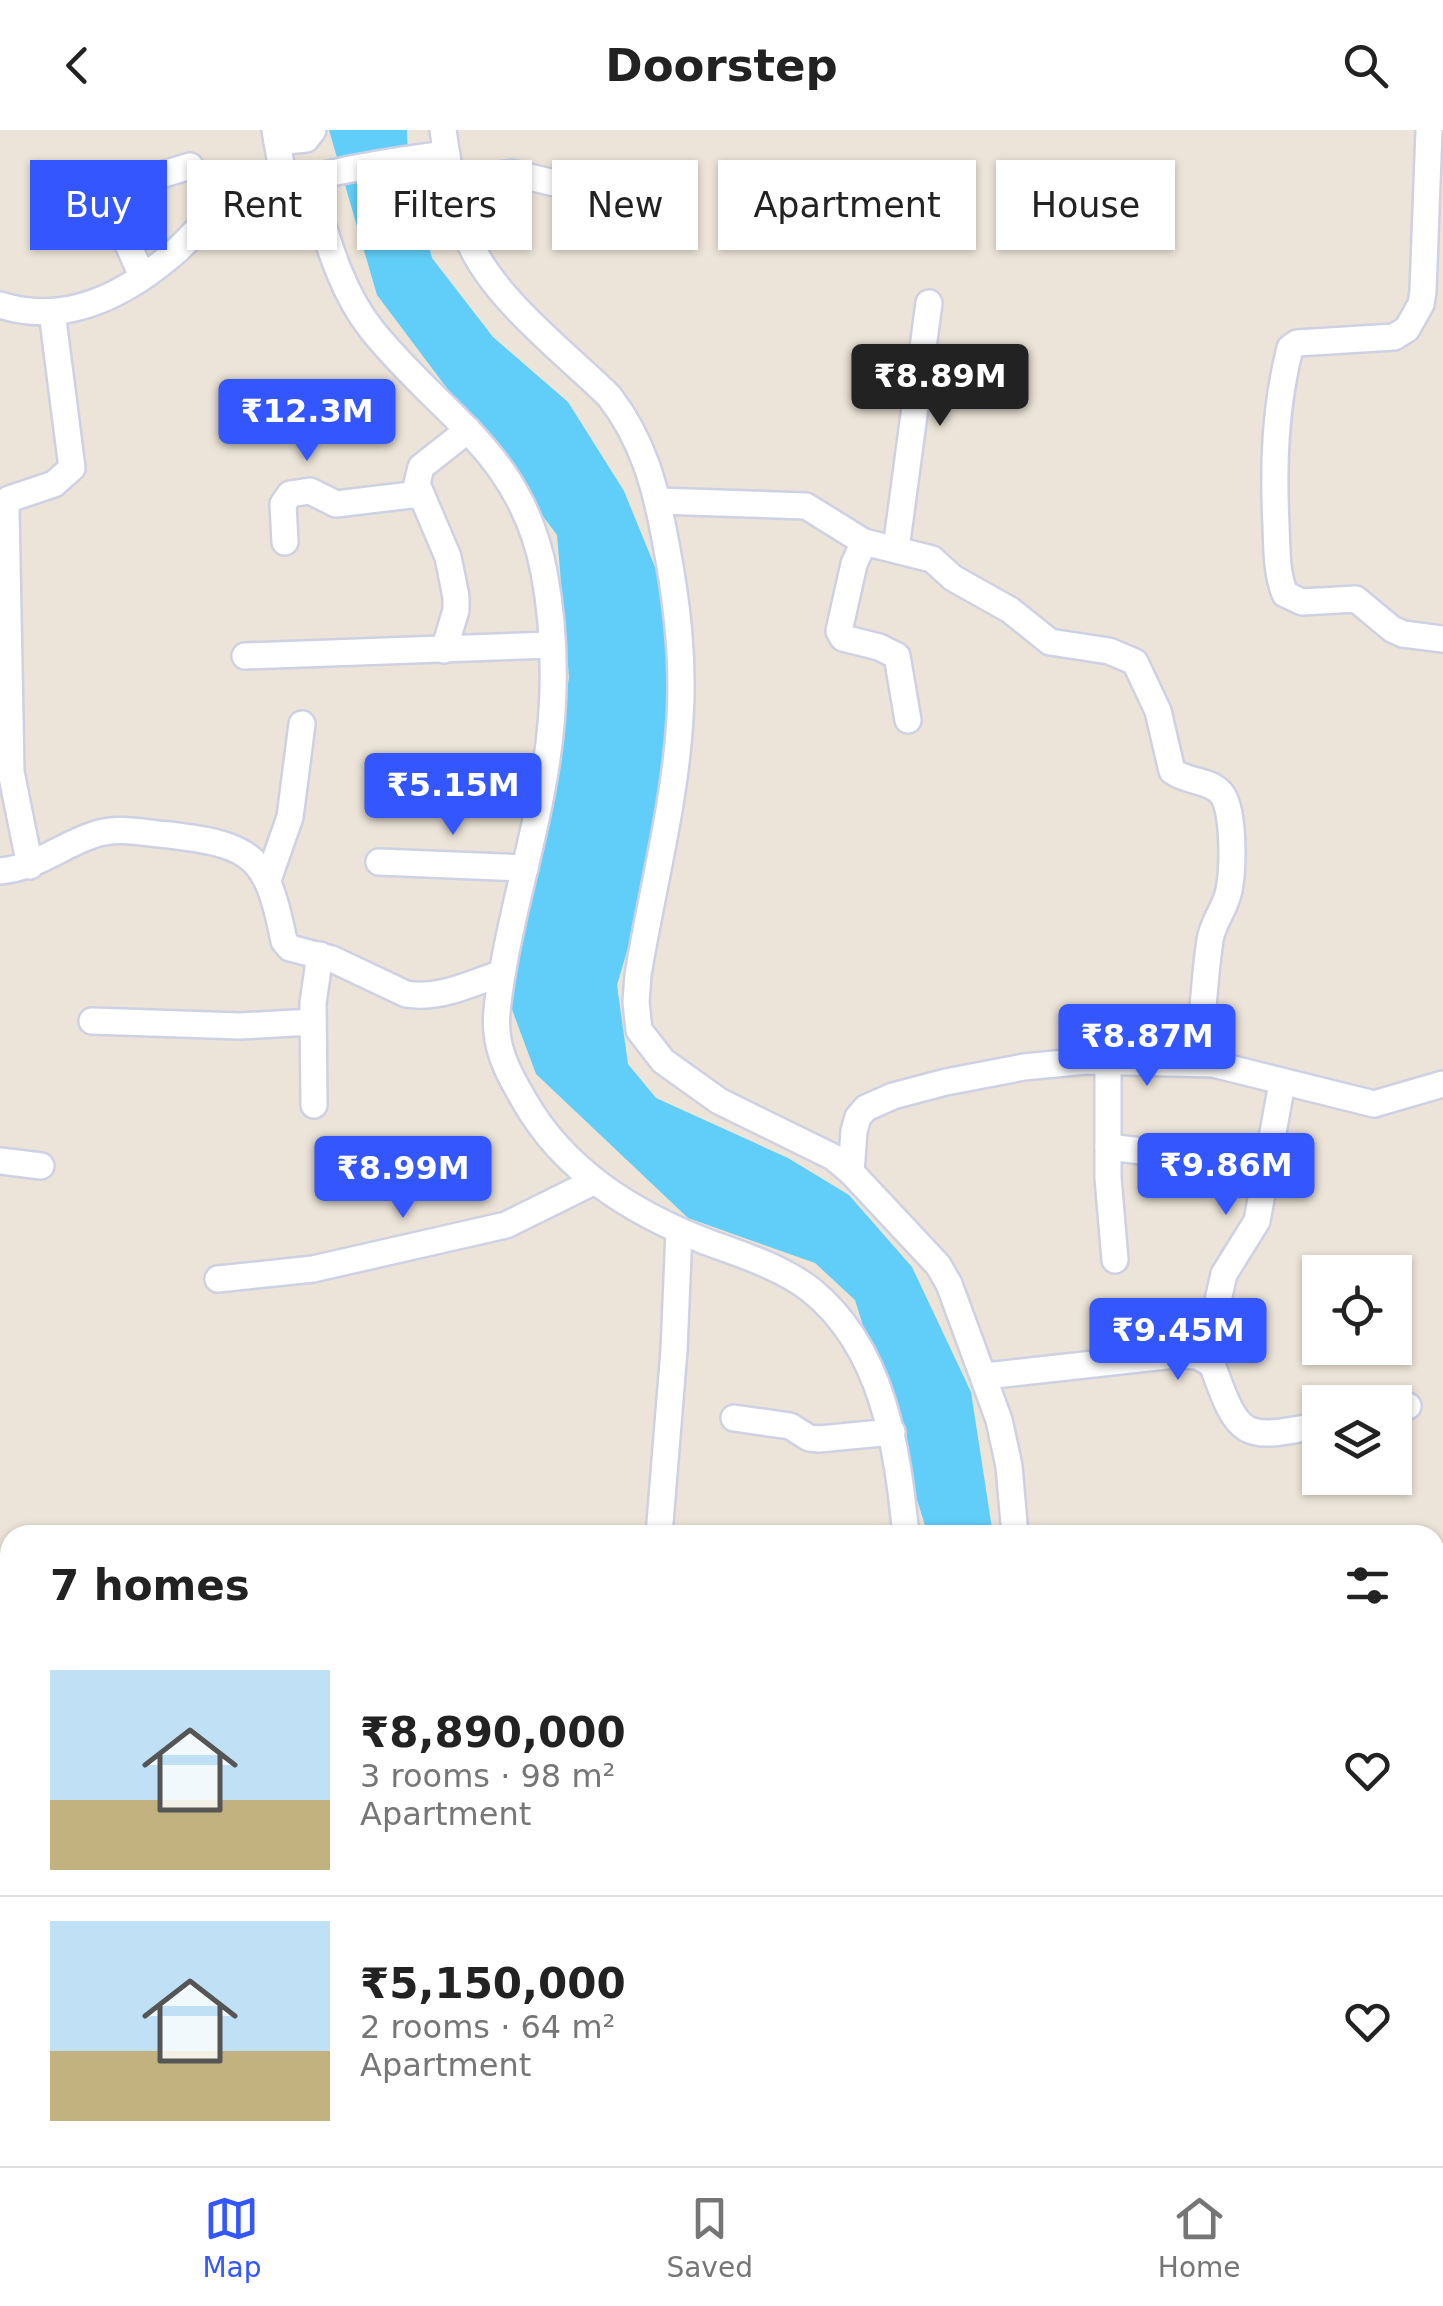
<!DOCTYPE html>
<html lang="en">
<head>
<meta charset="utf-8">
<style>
  body { margin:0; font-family:"DejaVu Sans",sans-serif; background:#f2f2f2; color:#222; height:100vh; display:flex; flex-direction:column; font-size:38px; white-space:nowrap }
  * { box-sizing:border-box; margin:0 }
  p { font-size:32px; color:#767676 }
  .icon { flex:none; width:55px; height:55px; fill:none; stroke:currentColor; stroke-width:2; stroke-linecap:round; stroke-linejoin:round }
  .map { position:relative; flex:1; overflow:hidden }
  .panel { position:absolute; left:0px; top:1395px; width:1445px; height:642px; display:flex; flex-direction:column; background:#fff; border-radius:30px 30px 0 0; box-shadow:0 2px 8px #0004 }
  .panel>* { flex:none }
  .hud { position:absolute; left:30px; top:30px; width:1385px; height:90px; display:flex; gap:20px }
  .buttons { position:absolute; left:1302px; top:1125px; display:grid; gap:20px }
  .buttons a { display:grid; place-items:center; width:110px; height:110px; border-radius:0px; background:#fff; box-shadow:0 2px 8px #0004; font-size:50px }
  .price { position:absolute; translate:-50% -85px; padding:0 22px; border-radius:10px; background:#3356ff; color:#fff; font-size:32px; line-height:65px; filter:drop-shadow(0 2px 5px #0008) }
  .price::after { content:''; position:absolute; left:50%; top:60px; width:30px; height:22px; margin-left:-15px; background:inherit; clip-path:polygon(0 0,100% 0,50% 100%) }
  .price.selected { background:#222; color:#fff }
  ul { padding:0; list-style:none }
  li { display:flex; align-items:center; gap:30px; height:250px; padding:0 50px }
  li+li { border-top:2px solid #e0e0e0 }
  li span { display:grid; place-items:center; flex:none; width:280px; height:200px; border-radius:0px; color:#555 }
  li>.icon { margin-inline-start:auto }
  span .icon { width:120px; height:120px; fill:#fffc; stroke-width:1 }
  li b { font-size:42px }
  h2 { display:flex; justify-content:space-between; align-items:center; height:120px; padding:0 50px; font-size:42px }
  .chip { padding:0 35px; border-radius:0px; background:#fff; box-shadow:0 2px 8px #0004; font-size:35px; line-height:90px }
  .chip.selected { background:#3356ff; color:#fff }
  header { display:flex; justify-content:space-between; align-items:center; height:130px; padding:0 50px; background:#fff; font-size:45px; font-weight:700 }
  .tab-bar { display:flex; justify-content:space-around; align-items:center; height:140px; border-top:2px solid #e0e0e0; background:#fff; font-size:28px; color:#767676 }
  .tab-bar a { display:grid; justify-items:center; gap:5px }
  .tab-bar .selected { color:#3356ff }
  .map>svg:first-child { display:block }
</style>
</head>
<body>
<header><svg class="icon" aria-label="back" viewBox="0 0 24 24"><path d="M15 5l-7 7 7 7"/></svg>Doorstep<svg class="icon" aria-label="search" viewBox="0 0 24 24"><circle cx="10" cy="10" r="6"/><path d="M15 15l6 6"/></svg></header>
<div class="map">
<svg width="1443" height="2036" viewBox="0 0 1443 2036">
  <rect width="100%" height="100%" fill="#ece4d8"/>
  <g fill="#61cef9">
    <polygon points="329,0 407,0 408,37 432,128 493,207 568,272 624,361 664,459 677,598 638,784 617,855 628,934 656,968 788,1028 849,1065 912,1137 971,1262 993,1405 928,1405 855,1170 815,1133 688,1088 536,944 507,866 569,548 557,405 377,165"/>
    <polygon points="1031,2028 1095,2028 1098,2036 1033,2036"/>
  </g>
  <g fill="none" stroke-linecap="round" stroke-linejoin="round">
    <defs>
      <g id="minor">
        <polyline points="275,0 285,57"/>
        <path d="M443,0c5,35 11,73 24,106 22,59 96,115 142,160 35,45 47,93 57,148 11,58 18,115 14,175 -5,85 -28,171 -42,256l-2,27 3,28 24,31 56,40 114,56 18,15 87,93 11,19 50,136 10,46 6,69"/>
        <path d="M1429,0l-6,161 -2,13 -14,25 -13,8 -97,6 -7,5c-15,59 -17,117 -14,177 1,23 0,47 9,69l17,8 54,-3 36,30 11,5 40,5"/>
        <polyline points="277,12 306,9 313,0"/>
        <path d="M309,50c16,50 29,108 63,150 69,86 149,122 172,242 13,70 12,141 -1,211 -11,65 -31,128 -41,192 -3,19 -7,39 -5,57 2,25 15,47 27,68 40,71 109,113 183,142 36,13 74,25 104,48 73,59 86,158 95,245"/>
        <polyline points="453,51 512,43 657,77"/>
        <polyline points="142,146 111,76 112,60 190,36"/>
        <path d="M0,175c65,21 124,-9 174,-52 19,-16 33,-39 57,-49 68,-28 144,-41 216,-50"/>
        <path d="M658,371l148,5 58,36 68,17 21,19 57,32 40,32 59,9 26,11 23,49 14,60c14,11 35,8 48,21 15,14 13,78 9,98 -3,18 -16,31 -19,50 -6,41 -8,82 -11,123"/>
        <polyline points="285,412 283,374 290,364 310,361 336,374 420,364"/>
        <polyline points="864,412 854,434 839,501 843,508 879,517 897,526 908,590"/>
        <polyline points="896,419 929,173"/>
        <polyline points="444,520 456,480 456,467 448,427 417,354 421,337 468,300"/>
        <polyline points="245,526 552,515"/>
        <polyline points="379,732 525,738"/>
        <polyline points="30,736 11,642 6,379 9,369 54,354 72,338 52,182"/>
        <path d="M0,741c36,-3 60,-25 93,-36 24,-9 51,-2 76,0 86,10 98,22 115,106l6,7 42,11 74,35c33,6 66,-11 96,-21"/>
        <polyline points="268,750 290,687 302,594"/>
        <polyline points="92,891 240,896 313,892"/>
        <polyline points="1108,931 1108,1048 1115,1130"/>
        <polyline points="314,975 313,873 320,825"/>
        <polyline points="1108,1017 1209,1029 1268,1018"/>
        <polyline points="0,1031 41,1036"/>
        <polyline points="851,1042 854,1001 858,987 866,978 893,966 946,952 1024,937 1086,931 1213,934 1374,974 1443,954"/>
        <polyline points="218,1149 313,1139 506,1095 595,1051"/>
        <polyline points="1205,1228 1224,1144 1257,1091 1282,953"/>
        <path d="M986,1246l189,-21 22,1 15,8c27,75 30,77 108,61"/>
        <polyline points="1395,1279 1408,1276"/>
        <polyline points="734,1288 790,1296 809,1308 819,1309 892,1302"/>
        <polyline points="659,1405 674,1220 679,1101"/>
        <polyline points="1435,1483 1443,1482"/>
        <polyline points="1435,1642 1443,1641"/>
        <polyline points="0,1789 10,1789"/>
        <polyline points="1018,2028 1021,2036"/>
        <polyline points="1128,2028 1130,2036"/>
      </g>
    </defs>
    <use href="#minor" stroke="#ced1e3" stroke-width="30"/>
    <use href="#minor" stroke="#fff" stroke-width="25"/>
  </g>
</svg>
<div class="buttons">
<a><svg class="icon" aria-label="locate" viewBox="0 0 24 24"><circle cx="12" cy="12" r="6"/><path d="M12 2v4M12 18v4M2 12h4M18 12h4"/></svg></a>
<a><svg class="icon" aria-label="layers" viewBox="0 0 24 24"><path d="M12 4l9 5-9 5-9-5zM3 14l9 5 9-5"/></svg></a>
</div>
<b class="price selected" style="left:940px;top:299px">₹8.89M</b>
<b class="price" style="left:307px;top:334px">₹12.3M</b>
<b class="price" style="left:453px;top:708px">₹5.15M</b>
<b class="price" style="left:1147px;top:959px">₹8.87M</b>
<b class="price" style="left:1226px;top:1088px">₹9.86M</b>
<b class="price" style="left:403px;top:1091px">₹8.99M</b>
<b class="price" style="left:1178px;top:1253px">₹9.45M</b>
<div class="hud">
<a class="chip selected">Buy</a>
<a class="chip">Rent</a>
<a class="chip">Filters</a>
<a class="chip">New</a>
<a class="chip">Apartment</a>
<a class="chip">House</a>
</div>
<section class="panel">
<h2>7 homes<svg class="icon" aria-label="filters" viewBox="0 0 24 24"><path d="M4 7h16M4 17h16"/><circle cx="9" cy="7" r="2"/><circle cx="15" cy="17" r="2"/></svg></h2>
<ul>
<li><span style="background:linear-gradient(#bfe0f5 65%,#c2b280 0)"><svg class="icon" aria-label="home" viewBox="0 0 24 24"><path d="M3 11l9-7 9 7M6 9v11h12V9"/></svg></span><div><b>₹8,890,000</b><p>3 rooms · 98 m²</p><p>Apartment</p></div><svg class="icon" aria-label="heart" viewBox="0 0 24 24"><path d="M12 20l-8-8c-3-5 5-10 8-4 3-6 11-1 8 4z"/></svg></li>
<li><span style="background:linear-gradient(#bfe0f5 65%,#c2b280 0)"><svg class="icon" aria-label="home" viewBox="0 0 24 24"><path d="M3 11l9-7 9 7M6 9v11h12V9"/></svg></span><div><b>₹5,150,000</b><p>2 rooms · 64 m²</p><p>Apartment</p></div><svg class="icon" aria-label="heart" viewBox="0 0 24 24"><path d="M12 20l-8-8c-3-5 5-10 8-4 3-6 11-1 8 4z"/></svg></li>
</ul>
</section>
</div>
<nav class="tab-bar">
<a class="selected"><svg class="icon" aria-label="map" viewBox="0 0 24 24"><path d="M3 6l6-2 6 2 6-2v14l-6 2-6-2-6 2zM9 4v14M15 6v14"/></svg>Map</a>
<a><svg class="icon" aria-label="saved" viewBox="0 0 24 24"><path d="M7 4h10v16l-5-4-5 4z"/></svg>Saved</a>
<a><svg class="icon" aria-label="home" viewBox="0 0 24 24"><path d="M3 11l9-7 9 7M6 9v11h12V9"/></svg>Home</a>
</nav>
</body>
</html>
